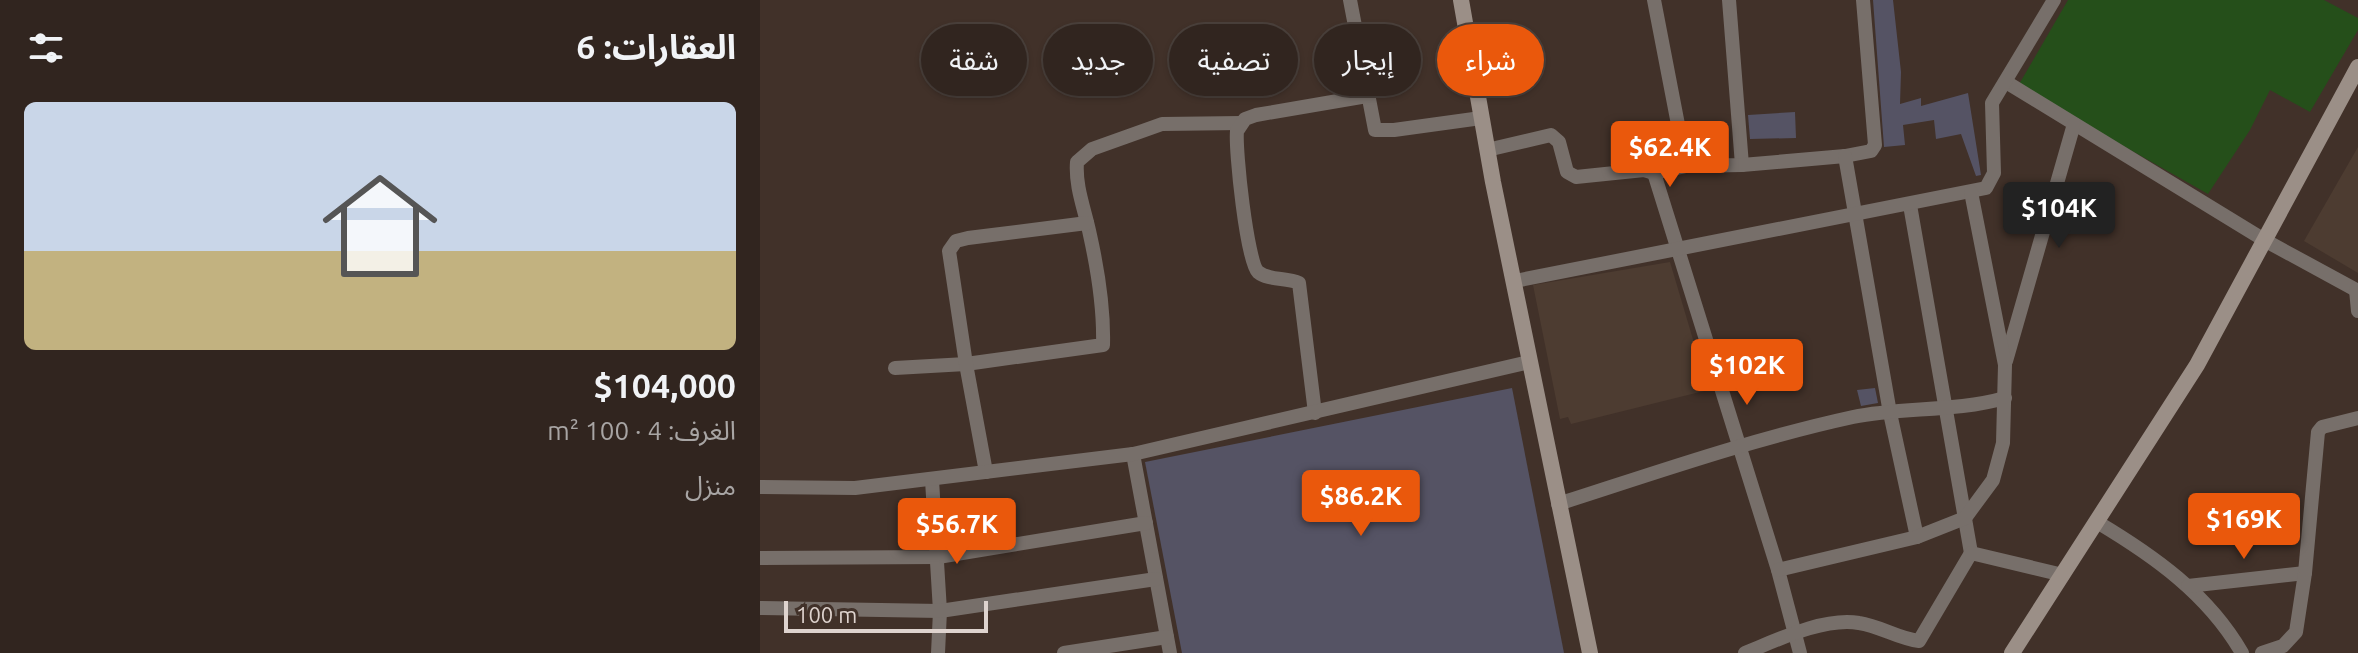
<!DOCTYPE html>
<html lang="ar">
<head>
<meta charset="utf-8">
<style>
  body { margin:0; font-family:Ubuntu,"Noto Sans Arabic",sans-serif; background:#3d312c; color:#f1f3f6; direction:rtl; height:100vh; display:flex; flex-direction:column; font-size:30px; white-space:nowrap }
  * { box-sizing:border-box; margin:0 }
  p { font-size:26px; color:#a8a5a4 }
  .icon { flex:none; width:44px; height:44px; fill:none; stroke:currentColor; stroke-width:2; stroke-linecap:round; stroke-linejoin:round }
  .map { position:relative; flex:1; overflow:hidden; direction:ltr }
  .panel { display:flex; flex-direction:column; background:#31251f; width:760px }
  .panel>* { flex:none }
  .banner { position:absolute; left:24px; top:24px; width:760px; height:72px; direction:rtl; display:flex; gap:16px }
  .scale { position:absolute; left:24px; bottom:20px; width:204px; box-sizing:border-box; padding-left:8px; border:4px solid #ded3ce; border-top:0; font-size:22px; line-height:28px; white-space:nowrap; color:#ded3ce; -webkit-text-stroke:6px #413129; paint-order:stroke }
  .price { position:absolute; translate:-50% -68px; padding:0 18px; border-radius:8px; background:#ea580c; color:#fff; font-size:26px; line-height:52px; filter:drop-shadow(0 2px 4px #0008) }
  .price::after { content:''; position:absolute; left:50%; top:48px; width:24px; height:18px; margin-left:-12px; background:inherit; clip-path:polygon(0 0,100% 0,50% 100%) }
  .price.active { background:#222; color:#fff }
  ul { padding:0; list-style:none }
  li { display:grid; align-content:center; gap:16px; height:424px; padding:0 24px }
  li span { display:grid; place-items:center; height:248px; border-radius:12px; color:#555 }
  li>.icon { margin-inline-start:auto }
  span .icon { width:144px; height:144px; fill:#fffc; stroke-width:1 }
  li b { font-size:34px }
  h2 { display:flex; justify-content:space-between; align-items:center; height:96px; padding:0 24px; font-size:34px }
  .tag { padding:0 28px; border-radius:36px; background:#31251f; box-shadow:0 2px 6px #0004,0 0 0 2px #4c423d; font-size:28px; line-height:72px }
  .tag.active { background:#ea580c; color:#fff }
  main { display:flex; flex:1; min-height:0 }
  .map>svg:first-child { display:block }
</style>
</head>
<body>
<main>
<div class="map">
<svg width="1598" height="653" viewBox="0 0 1598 653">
  <rect width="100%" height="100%" fill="#413129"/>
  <g fill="#4d3c31">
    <polygon points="1598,147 1598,273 1544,241"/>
    <polygon points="910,262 948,390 811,424 808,417 800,419 773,285"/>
  </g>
  <polygon fill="#254f1a" points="1308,0 1564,0 1598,18 1598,30 1550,112 1510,90 1490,130 1448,194 1258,86"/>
  <g fill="#555364">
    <polygon points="1113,0 1133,0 1141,72 1140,104 1161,98 1161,106 1208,93 1221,175 1216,176 1201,134 1176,139 1174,120 1143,125 1145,145 1124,147"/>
    <polygon points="1035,112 1036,138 990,139 988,115"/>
    <polygon points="752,388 804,653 422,653 385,462"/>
    <polygon points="1115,388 1118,403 1101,406 1097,390"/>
  </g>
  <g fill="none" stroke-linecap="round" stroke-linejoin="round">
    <g stroke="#776f6a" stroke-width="14">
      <polyline points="590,0 615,130 634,130 721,118"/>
      <polyline points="894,0 926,166"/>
      <polyline points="969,0 982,165"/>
      <polyline points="1246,82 1506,241 1598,291"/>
      <polyline points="727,150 791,135 799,142 807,172 816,177 884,170 894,173 926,166 982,165 1085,156 1111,151 1115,145 1103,0"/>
      <polyline points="1085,156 1130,413 1157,537"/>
      <polyline points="894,173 1018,570 1040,653"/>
      <polyline points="1150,205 1211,553"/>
      <polyline points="755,281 1226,188 1234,173 1232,103 1294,0"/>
      <polyline points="1596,290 1598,311"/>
      <polyline points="1246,361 1314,124"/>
      <path d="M135,368l71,-4 137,-19c1,-36 -5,-74 -13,-110 -5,-25 -15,-48 -13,-73l15,-13 70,-25 79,-1"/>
      <path d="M555,413l-16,-130c-12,-6 -30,-2 -41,-11 -11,-10 -23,-123 -21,-141l8,-12 11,-4 111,-19"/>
      <polyline points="373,454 410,653"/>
      <polyline points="226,472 206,364 189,251 196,241 208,238 327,223"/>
      <polyline points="172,480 180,611 178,653"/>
      <polyline points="0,487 95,488 373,454 769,362"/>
      <path d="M798,504c97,-31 194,-65 295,-87 50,-10 102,-5 152,-19"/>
      <path d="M1337,522c57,34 111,72 145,131"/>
      <polyline points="0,558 178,557 386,523"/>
      <polyline points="1018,570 1157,537 1205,518 1233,480 1243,443 1245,365 1211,192"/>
      <polyline points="1428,586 1545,573"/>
      <polyline points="0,608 180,611 396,579"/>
      <polyline points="304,653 407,637"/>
      <path d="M985,653c32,-13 79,-36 114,-30 21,3 40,16 60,18l52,-88 92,22"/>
      <polyline points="1502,653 1523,646 1536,632 1545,573 1558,432 1562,427 1598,418"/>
    </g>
    <g stroke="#9b8f87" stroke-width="16">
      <polyline points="701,0 733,182 830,653"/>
      <polyline points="1252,653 1437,365 1598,67"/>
    </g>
  </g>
</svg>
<div class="scale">100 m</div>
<b class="price" style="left:910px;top:189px">$62.4K</b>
<b class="price active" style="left:1299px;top:250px">$104K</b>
<b class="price" style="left:987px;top:407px">$102K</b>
<b class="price" style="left:601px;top:538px">$86.2K</b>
<b class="price" style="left:1484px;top:561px">$169K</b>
<b class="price" style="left:197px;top:566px">$56.7K</b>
<div class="banner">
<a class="tag active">شراء</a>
<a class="tag">إيجار</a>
<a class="tag">تصفية</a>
<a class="tag">جديد</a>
<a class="tag">شقة</a>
</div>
</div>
<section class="panel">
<h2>العقارات: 6<svg class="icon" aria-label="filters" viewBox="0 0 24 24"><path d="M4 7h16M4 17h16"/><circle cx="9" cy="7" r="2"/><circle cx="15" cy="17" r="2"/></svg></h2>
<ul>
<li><span style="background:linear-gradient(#c9d6e8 60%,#c2b280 0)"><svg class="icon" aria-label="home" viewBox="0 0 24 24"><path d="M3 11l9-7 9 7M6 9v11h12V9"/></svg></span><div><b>$104,000</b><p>الغرف: 4 · 100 m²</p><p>منزل</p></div></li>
</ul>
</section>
</main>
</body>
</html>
